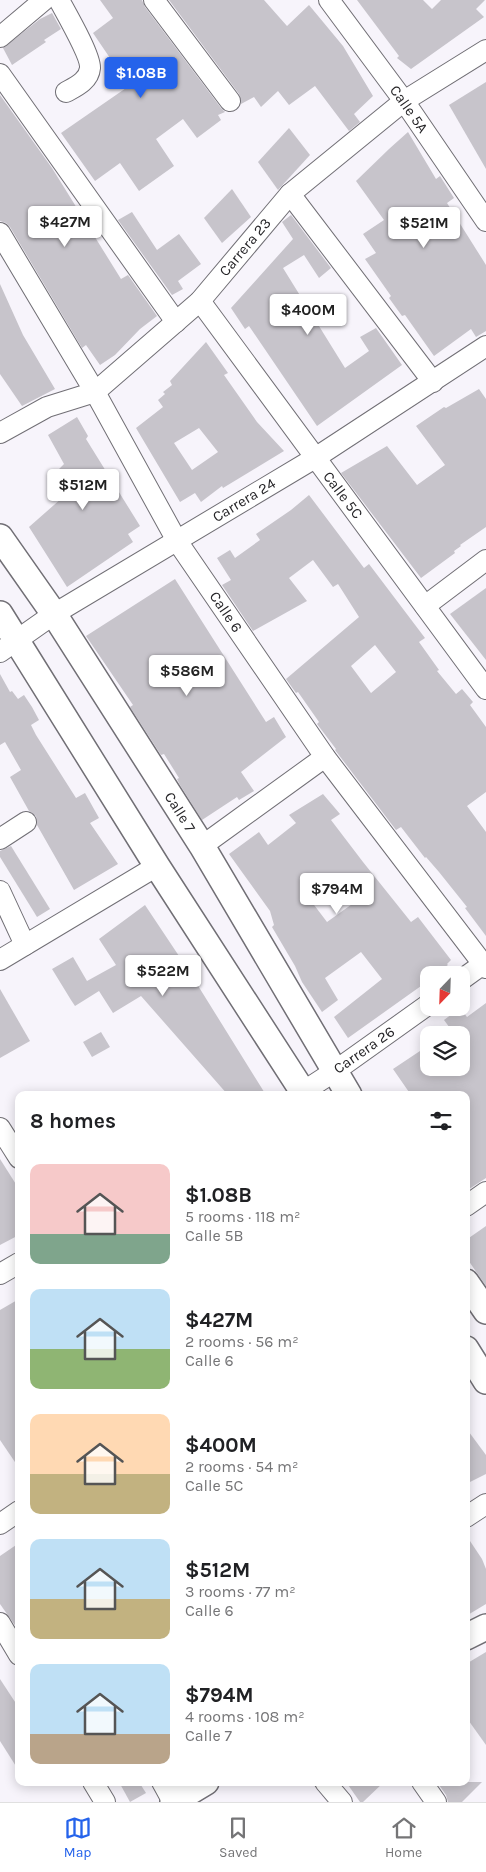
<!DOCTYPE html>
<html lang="en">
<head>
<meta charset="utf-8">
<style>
  body { margin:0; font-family:Karla,sans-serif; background:#f2f2f2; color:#202124; height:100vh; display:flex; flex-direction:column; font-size:19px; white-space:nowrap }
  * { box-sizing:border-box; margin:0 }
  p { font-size:16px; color:#757577 }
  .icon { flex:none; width:28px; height:28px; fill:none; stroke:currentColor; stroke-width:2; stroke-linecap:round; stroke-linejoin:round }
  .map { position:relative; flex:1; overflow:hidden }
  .details { position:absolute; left:15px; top:1091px; width:455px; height:695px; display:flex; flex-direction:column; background:#fff; border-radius:10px; box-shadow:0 2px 12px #0003 }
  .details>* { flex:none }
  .needle { width:32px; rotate:203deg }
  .tools { position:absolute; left:420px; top:966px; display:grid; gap:10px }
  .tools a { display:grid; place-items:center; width:50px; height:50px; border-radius:10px; background:#fff; box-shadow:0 2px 12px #0003; font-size:25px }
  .price { position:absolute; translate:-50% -42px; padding:0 11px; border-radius:5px; background:#fff; color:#222; font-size:16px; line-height:32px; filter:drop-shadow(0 1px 2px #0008) }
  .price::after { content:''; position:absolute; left:50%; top:30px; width:15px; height:11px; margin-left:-8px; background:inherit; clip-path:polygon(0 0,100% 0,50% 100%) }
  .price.current { background:#2563eb; color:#fff }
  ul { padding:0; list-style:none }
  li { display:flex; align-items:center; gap:15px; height:125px; padding:0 15px }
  li span { display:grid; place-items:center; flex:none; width:140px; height:100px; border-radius:10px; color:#555 }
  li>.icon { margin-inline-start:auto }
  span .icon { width:60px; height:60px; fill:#fffc; stroke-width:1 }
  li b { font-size:21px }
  h2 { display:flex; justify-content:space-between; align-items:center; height:60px; padding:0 15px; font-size:21px }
  .dock { display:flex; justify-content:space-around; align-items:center; height:70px; border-top:1px solid #e0e0e0; background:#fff; font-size:14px; color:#757577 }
  .dock a { display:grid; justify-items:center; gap:2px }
  .dock .current { color:#2563eb }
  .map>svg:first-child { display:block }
</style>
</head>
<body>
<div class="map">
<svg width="486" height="1802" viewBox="0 0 486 1802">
  <rect width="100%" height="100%" fill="#f7f4fb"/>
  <g fill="#c7c4cb" fill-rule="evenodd">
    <polygon points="100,0 142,0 145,7 221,108 225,112 218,115 221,120 197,138 183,119 156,139 174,166 139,191 120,163 95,181 61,133 129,86 93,33 113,18"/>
    <polygon points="169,0 264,0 287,26 309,5 343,46 373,96 354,114 360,122 349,131 315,86 289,105 278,91 261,107 254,97 241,104 239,94"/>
    <polygon points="357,0 423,0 432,9 441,0 485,0 476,9 484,17 411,69 397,58 399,56"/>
    <polygon points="52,13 61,29 44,40 46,42 12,65 3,48 40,19"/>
    <polygon points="486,82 486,169 449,105"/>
    <polygon points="0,95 52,168 121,279 128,275 157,316 140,329 115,355 100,365 86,345 82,348 10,227 6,223 0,221"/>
    <polygon points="289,128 310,155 278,190 258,162"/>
    <polygon points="408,132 436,179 440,176 454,198 447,203 486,265 486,331 476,337 471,329 434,356 405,315 402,316 389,298 391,296 365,259 376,253 363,234 384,220 356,181 389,149"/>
    <polygon points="232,189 251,217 222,243 204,218"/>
    <polygon points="132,212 157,250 179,234 201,264 178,281 183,289 172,295 118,220"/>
    <polygon points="291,215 331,268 319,278 304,255 283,268 345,368 369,351 360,337 376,328 402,365 317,426 249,326 245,329 231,308 293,239 282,222"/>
    <polygon points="0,284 23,335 55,389 22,406 0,374"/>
    <path d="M206,342l22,31 -4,2 33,47 27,29 -61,37 -1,-2 -21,16 -6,-9 -15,9 -44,-74 27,-21 -5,-7 7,-6 -2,-2 9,-7 -2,-4zM199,428l19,24 -26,18 -18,-27z"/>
    <polygon points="479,389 486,399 486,527 460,545 461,546 454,551 455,553 421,578 341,473 387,446 417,485 445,465 416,426 444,407 446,408"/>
    <polygon points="77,417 88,436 86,439 140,526 128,534 133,542 67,587 29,527 71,490 58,470 64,464 48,435"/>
    <path d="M309,495l55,73 5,-4 56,74 -6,4 20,28 -2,1 19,23 6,-5 11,13 -3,3 16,22v65l-19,14 19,26v104l-21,-28 2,-1 -28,-35 -13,-15 -1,1 -24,-31 -5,3 -61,-80 1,-1 -19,-25 2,-2 -21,-30 -2,1 -10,-14 73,-62 -21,-33 -5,3 -20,-27 -24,18 18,23 -54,30 -31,-46 9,-5 -14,-22 13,-8 5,8 25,-18 -4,-6 35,-24zM375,645l21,27 -25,21 -20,-27z"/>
    <polygon points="175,579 266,722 274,717 286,737 241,772 254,791 239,800 237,797 202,820 180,785 177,779 179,778 164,754 161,755 130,707 133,705 86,636"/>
    <polygon points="486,588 486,660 450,614"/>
    <polygon points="0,674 10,692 12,691 18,699 24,695 32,707 39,720 31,725 36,735 76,798 85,793 99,818 90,823 118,864 74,890 37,825 36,816 29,811 10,777 21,770 5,742 0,745"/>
    <path d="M323,794l17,20 -9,6 32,42 48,60 7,-5 33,43 -4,4 1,1 -15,10h-4v4l-8,7 -73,52 -14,-21 48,-38 -21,-27 -36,26 13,22 -16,12 -20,-30 -7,-16 -23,-39 2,-2 -4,-14 -41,-57 30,-22 9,13 28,-22 -7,-8zM334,874l21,28 -28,20 -22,-29z"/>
    <polygon points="11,846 50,909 37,917 0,857 0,851"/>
    <polygon points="145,905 187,968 266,1095 228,1095 141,996 113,1013 99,991 75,1006 71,1000 52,969 73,957 87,981 116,965 99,939"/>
    <polygon points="0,989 30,1041 0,1058"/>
    <polygon points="486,1003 486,1178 466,1191 466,1095 411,1095 393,1069 429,1045 429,1068 461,1068 461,1035 455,1035 444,1020 460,1008 467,1017"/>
    <polygon points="101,1032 110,1047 92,1057 83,1042"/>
    <polygon points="0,1159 19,1189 19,1235 0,1245"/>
    <polygon points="486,1226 486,1286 466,1257 466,1240"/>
    <polygon points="19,1299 19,1468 0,1440 0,1310"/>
    <polygon points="466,1428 486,1455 486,1474 466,1484"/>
    <polygon points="466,1535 482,1559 486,1569 486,1604 466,1616"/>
    <polygon points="19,1543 19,1631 0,1604 0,1556"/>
    <polygon points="486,1652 486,1745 466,1717 466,1664"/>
    <polygon points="0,1679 19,1708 19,1771 0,1741"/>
    <polygon points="119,1782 139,1782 146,1793 130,1802"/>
    <polygon points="346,1782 384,1782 363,1802 360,1802"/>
    <polygon points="437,1782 482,1782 462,1802 448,1802 446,1795"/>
  </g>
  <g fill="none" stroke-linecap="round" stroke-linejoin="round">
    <defs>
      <g id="minor">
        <path d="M59,0c7,13 32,56 31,68 -1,13 -15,19 -24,24"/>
        <polyline points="154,0 230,101"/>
        <polyline points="329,0 404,101 486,221"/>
        <polyline points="0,37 44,0"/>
        <polyline points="0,74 176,322"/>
        <polyline points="290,194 433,382"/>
        <polyline points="0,233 95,392 177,541 325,757 486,968"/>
        <polyline points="200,301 486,689"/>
        <polyline points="0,433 47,407 95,392 200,301 290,194 404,101 486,50"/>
        <polyline points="425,606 486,560"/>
        <polyline points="0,652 54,614 315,458 486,346"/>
        <polyline points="0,839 26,822"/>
        <polyline points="202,846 325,757"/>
        <polyline points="0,891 25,945"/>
        <polyline points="0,960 157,866"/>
        <polyline points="461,980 486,962"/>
        <polyline points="298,1095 335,1071 429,1004"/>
        <polyline points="0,1128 19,1158"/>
        <polyline points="466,1206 486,1192"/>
        <polyline points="0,1274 19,1263"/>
        <polyline points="466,1517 486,1504"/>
        <polyline points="0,1524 19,1511"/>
        <polyline points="0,1623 19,1655"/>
        <polyline points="93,1782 105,1802"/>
        <polyline points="162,1782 173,1802"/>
        <polyline points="325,1782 342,1802"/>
        <polyline points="422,1782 436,1802"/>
      </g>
      <g id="major">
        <polyline points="0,537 54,614 202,846 349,1095"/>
        <polyline points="0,614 157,866 305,1095"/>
        <polyline points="466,1282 486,1311"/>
        <polyline points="466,1349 486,1381"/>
        <polyline points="466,1637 486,1627"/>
        <polyline points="173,1802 206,1782"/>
      </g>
    </defs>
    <use href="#minor" stroke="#716f75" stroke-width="22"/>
    <use href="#major" stroke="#716f75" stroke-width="28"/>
    <use href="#minor" stroke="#fff" stroke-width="20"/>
    <use href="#major" stroke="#fff" stroke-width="25"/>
  </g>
  <g text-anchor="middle" stroke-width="4" stroke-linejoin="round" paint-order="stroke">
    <g font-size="15" fill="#262528" stroke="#fff">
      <text transform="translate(409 109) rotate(55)" y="5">Calle 5A</text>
      <text transform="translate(245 247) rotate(-50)" y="5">Carrera 23</text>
      <text transform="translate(343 495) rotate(53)" y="5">Calle 5C</text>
      <text transform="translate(244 500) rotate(-31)" y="5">Carrera 24</text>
      <text transform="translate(226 612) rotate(56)" y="5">Calle 6</text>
      <text transform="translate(180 812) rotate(58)" y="5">Calle 7</text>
      <text transform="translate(364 1050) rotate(-35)" y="5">Carrera 26</text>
    </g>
  </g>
</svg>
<div class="tools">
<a><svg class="needle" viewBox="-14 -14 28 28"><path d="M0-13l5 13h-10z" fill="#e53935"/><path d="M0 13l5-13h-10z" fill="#757577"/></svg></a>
<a><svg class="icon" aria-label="layers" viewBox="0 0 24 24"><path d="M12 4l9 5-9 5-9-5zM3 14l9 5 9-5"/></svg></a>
</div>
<b class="price current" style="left:141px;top:99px">$1.08B</b>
<b class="price" style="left:65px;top:248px">$427M</b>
<b class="price" style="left:424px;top:249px">$521M</b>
<b class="price" style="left:308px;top:336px">$400M</b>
<b class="price" style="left:83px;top:511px">$512M</b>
<b class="price" style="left:187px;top:697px">$586M</b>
<b class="price" style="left:337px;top:915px">$794M</b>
<b class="price" style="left:163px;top:997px">$522M</b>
<section class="details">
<h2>8 homes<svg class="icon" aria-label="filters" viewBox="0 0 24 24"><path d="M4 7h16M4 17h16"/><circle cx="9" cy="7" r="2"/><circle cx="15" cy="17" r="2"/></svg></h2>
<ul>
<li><span style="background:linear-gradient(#f6c9c9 70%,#7fa58c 0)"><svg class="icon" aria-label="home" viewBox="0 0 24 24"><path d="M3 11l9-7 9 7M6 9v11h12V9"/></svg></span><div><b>$1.08B</b><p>5 rooms · 118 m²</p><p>Calle 5B</p></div></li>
<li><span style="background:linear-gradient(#bfe0f5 60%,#8fb573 0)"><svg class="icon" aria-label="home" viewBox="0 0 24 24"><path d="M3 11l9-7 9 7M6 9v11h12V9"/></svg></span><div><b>$427M</b><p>2 rooms · 56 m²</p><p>Calle 6</p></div></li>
<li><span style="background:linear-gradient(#ffd9b3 60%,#c2b280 0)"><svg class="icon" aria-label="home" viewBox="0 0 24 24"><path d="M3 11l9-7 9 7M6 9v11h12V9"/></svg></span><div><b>$400M</b><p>2 rooms · 54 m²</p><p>Calle 5C</p></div></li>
<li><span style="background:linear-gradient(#bfe0f5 60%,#c2b280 0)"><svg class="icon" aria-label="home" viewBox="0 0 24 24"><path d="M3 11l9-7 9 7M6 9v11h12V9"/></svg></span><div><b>$512M</b><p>3 rooms · 77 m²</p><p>Calle 6</p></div></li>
<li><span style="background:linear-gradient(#bfe0f5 70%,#b9a48a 0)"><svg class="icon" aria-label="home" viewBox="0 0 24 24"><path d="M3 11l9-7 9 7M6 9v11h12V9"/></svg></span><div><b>$794M</b><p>4 rooms · 108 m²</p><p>Calle 7</p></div></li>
</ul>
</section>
</div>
<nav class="dock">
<a class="current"><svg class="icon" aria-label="map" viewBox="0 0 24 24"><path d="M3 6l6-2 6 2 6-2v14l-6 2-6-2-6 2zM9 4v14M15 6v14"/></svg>Map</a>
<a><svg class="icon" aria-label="saved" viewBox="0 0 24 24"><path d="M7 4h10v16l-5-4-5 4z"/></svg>Saved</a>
<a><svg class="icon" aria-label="home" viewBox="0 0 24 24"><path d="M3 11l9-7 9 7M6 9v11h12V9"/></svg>Home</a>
</nav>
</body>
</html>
